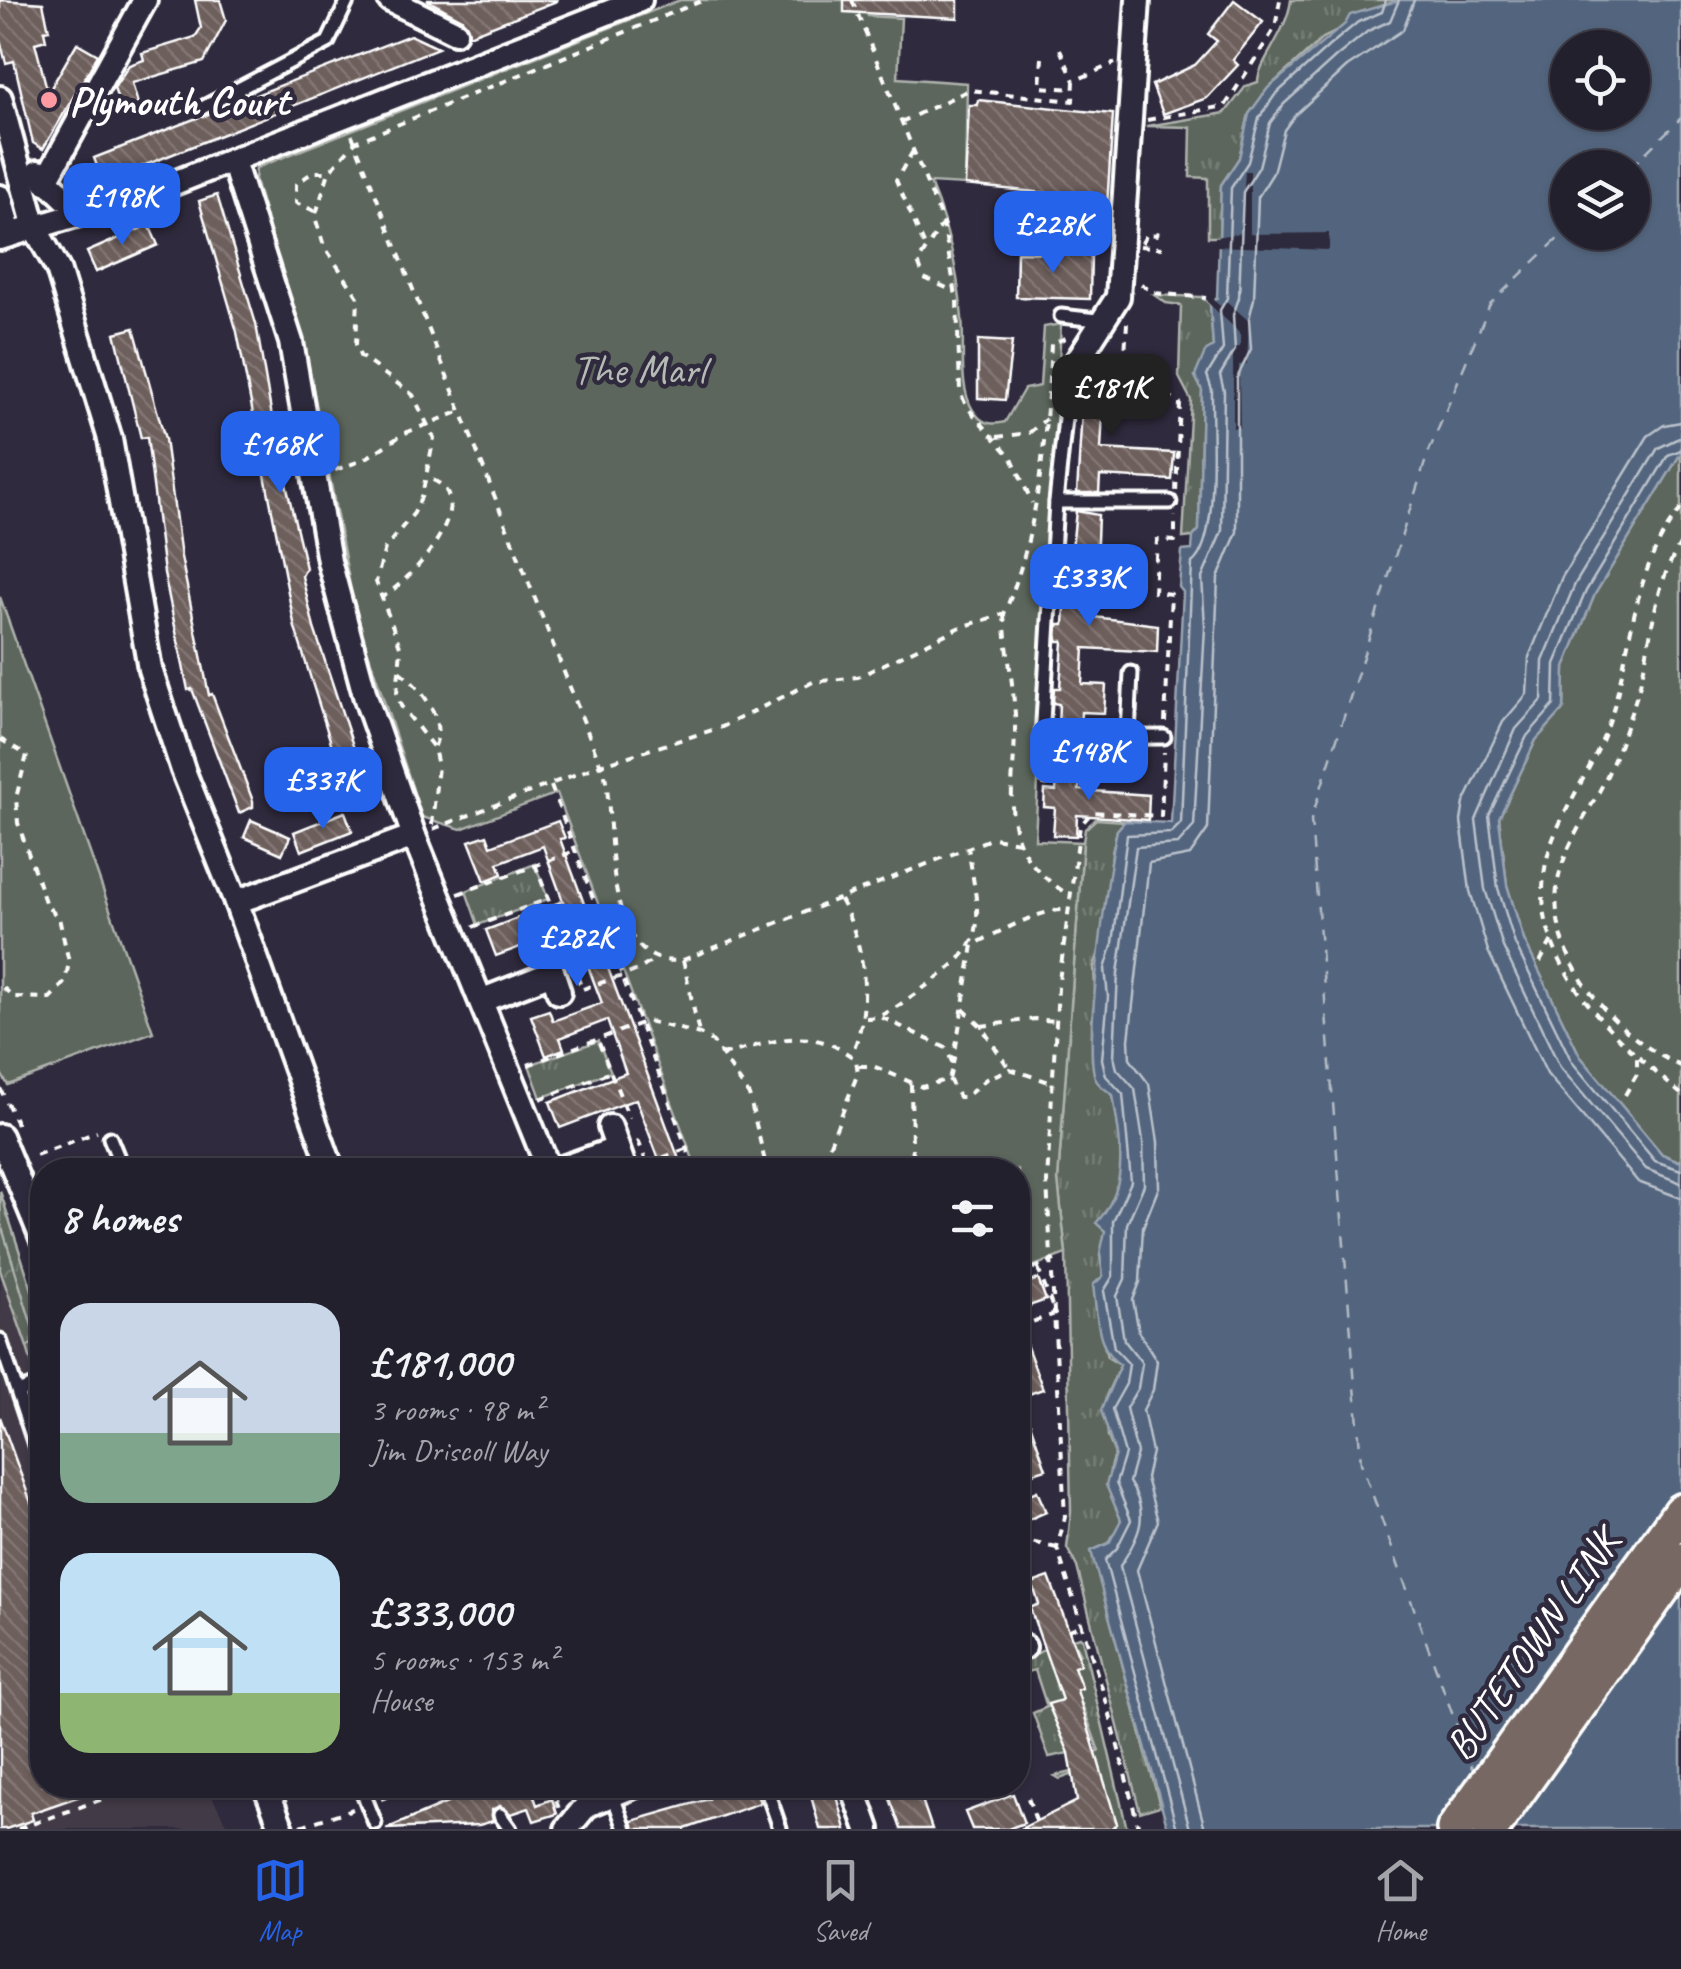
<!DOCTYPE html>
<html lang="en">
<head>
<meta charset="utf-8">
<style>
  body { margin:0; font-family:Caveat,sans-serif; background:#2b2836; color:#f1f3f6; height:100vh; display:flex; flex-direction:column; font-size:38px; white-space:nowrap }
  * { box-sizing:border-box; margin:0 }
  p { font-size:32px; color:#a3a3aa }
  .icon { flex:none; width:55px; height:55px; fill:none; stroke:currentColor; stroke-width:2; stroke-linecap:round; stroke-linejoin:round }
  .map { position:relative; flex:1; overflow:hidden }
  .drawer { position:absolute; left:30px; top:1158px; width:1000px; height:640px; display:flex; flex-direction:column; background:#23202e; border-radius:40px; box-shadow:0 2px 8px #0004,0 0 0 2px #403e4a }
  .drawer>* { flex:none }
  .tools { position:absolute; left:1550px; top:30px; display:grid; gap:20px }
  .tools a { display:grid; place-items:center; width:100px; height:100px; border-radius:50%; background:#23202e; box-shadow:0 2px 8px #0004,0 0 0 2px #403e4a; font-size:50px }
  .price { position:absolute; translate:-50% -85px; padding:0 22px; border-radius:20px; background:#2563eb; color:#fff; font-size:32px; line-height:65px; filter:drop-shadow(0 2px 5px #0008) }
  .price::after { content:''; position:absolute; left:50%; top:60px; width:30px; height:22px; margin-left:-15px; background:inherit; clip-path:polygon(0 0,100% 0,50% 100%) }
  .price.current { background:#222; color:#fff }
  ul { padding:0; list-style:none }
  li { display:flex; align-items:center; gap:30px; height:250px; padding:0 30px }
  li span { display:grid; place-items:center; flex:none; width:280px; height:200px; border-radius:30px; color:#555 }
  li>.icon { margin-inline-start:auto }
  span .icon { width:120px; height:120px; fill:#fffc; stroke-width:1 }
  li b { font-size:42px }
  h2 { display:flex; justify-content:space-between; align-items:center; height:120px; padding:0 30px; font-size:42px }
  .dock { display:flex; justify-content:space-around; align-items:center; height:140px; border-top:2px solid #403e4a; background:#23202e; font-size:28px; color:#a3a3aa }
  .dock a { display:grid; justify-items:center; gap:5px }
  .dock .current { color:#2563eb }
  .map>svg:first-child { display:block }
</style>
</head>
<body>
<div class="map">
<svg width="1681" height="1829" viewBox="0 0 1681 1829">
  <defs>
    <pattern id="grass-tufts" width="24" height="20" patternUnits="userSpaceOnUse" patternTransform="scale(2.5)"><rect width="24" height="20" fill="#5c665b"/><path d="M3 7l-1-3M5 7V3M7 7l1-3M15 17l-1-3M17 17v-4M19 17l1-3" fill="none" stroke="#747d74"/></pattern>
    <pattern id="forest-crowns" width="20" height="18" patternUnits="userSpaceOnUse" patternTransform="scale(2.5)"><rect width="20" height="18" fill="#5c665b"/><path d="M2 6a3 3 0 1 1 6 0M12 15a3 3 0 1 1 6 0" fill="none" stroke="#747d74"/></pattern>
    <pattern id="building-back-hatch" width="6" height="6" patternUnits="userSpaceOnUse" patternTransform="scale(2.5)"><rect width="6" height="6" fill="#6d5e5b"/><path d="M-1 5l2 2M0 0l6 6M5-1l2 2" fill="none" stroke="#837674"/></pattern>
  </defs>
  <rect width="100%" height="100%" fill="#2f2a3d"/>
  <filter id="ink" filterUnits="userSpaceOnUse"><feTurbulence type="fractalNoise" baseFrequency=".01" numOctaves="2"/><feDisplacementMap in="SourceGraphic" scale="20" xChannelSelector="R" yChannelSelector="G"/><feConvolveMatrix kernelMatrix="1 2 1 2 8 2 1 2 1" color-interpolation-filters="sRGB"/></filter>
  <g filter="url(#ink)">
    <polygon fill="#423a46" points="0,1220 42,1355 42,1785 206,1785 229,1829 0,1829"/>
    <g fill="url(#grass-tufts)" stroke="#aeb2ad" stroke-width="2.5">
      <path d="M1291,0h109l-77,38 -55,50 -19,26 -10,44 -18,27 -2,52h-11v-59l-18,-1 1,-50 -44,-1 78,-13 21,-27 12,-4c-1,-18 29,-49 33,-82z"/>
      <polygon points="1154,295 1201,297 1210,304 1213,347 1195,376 1202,390 1199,530 1193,537 1183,538 1191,400 1179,377 1181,305 1166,303"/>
      <path d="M1096,819l29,2 -8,9 -5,23 -9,88 -9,25 2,46 -4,6v43l21,34 8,48v39l-21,73 4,21 -7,39 10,42 13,8 -14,31 2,41 7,17c-13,24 1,44 6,67l-12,22 -17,8 68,255 -20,6 -63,-245 -10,-19 4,-36 -5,-258 -8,-74 25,-338 2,-13z"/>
      <polygon points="535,864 548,899 478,925 466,891"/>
      <polygon points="598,1041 611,1072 541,1098 529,1065"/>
      <polygon points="0,1191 42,1321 42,1371 35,1374 27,1347 36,1341 35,1336 1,1227"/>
      <polygon points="1080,1637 1082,1639 1127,1829 1113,1829 1117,1823 1097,1766 1060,1779 1055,1776 1072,1772 1099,1751 1082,1704 1074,1696 1049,1705 1069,1753 1049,1757 1033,1713 1047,1707 1035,1670 1023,1673 1020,1663 1047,1648 1066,1693 1081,1689 1074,1667 1079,1665 1076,1656 1080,1654 1072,1639"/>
    </g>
    <polygon fill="url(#forest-crowns)" stroke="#aeb2ad" stroke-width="2.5" points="0,1221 35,1336 36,1341 27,1347 0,1270"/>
    <g fill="#5c665b" stroke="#aeb2ad" stroke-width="2.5">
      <path d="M680,0h181l7,16 33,2 -3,60 69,5 -2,102 -35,-2c18,43 28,88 32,135 3,26 -4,69 11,92 8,13 17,16 32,12l19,-33 16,-3 4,-59 17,-3 -26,516 48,2 -25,338 8,74 -48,18v-102h-321l-140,-377 -96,36 -39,-12 -67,-205 -47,-251 -53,-181 1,-12z"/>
      <polygon points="1681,453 1681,1162 1662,1154 1580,1056 1524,940 1507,885 1499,818 1536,740 1564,709 1565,667 1595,594"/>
      <polygon points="0,597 153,1032 8,1085 0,1072"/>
    </g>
    <path fill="#53657e" stroke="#98a3b2" stroke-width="2.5" fill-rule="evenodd" d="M1400,0h281v453l-86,141 -30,73 -1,42 -28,31 -37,78 8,67 17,55 56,116 82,98 19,8v667h-513l-77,-278 18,-8 12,-23 -15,-35 9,-31 -14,-44 19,-45c-24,-15 -23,-53 -27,-80l10,-9 -3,-22 5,-23 -9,-8c35,-38 24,-81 17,-128 -5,-4 -14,-9 -17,-15 -14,-28 12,-211 21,-250l8,-9 46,2 12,-231 -4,-5 3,-36 10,-1 1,-13 6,-7 3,-140 -7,-14 10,-24 8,-5 -3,-43 7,-6 4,-113 18,-27 10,-44 19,-26 77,-64 5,-9zM1568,48h64v64h-64zM1568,168h64v64h-64z"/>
    <g fill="#2f2a3d">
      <polygon points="1245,171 1250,171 1250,234 1329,233 1329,250 1214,246 1215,237 1241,233"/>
      <polygon points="1210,297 1220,306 1225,300 1249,321 1247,364 1239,365 1240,427 1233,428 1233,348 1240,347 1240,333 1206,301"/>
    </g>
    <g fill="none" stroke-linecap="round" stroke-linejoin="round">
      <g stroke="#bac1cb" stroke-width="2.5">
        <polyline points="1681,422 1664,425 1648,436 1562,577 1529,657 1527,694 1503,722 1464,803 1461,821 1470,891 1488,951 1547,1074 1638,1182 1681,1198"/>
        <polyline points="1681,437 1658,448 1575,584 1543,661 1542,700 1516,729 1476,820 1485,889 1503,947 1560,1067 1646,1169 1681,1183"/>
        <polyline points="1681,450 1668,455 1586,591 1555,664 1554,705 1527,736 1489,815 1498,888 1515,944 1572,1062 1655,1161 1681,1170"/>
        <path d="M1177,1829l-72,-269 12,-12 14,-28 -15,-37 9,-29 -13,-45 14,-25 3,-20 -15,-16 -10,-57 9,-15v-55l18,-39 -8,-88 -17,-18 -4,-17 6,-62 -3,-28 8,-26 14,-108 44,-2 10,-10 11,-260c29,-23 19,-134 20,-173l-5,-15 16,-26 -3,-39 7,-12 4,-110 17,-26 11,-44 16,-23 54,-49 29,-24 24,-10 4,-12"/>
        <path d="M1190,1829l-70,-263c19,-29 31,-52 9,-84l8,-29 -11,-45 12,-20 4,-25 -18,-23 -7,-44 8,-17 2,-55 17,-39 -1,-44 -8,-52 -18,-20 -3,-12 4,-84 18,-126 42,-3 16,-18 11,-199 -3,-49 20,-47 2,-140 -4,-16 15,-25 -2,-35 6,-17 4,-106 16,-25 11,-44 14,-19 53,-48 31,-25 22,-10 9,-21"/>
        <polyline points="1205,1829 1137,1570 1158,1521 1146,1478 1152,1452 1143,1410 1153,1390 1157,1361 1139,1332 1133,1300 1140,1282 1143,1227 1159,1187 1158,1142 1149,1084 1130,1059 1129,1040 1149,863 1190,855 1208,829 1218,578 1237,532 1237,378 1251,349 1249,319 1254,299 1258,197 1273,173 1284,130 1295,115 1347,67 1403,30 1414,0"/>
      </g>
      <g stroke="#b2bac5" stroke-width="2.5" stroke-dasharray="12 10" stroke-linecap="butt">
        <polyline points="1630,168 1681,118"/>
        <polyline points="1475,1776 1361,1463 1311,820 1427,456 1490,304 1568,229"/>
      </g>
    </g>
    <g fill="url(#building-back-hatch)" stroke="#fff" stroke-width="2.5">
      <polygon points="0,0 43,3 49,30 44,31 46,40 35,43 48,93 77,43 98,55 43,149 33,143 14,61 6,63 0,40"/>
      <polygon points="195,0 220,0 226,20 204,62 132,83 138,104 121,110 114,88 129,65 144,60 142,53 195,37 201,28"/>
      <polygon points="427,0 557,0 557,1 469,35 462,19"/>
      <polygon points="844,0 958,0 958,18 844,12"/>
      <polygon points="1234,0 1263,22 1233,60 1238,65 1207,98 1163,114 1152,85 1195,65 1217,41 1208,34"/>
      <polygon points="410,35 438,48 103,182 94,158"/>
      <polygon points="978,100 1113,114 1107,206 1067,203 1068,195 965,185 969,105 977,105"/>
      <polygon points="217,195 256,324 277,446 306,568 302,576 314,628 367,788 347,794 295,628 237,332 199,201"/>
      <polygon points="149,225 158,245 96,272 87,252"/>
      <polygon points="1017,252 1091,254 1090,299 1016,297"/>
      <polygon points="134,328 165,439 181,557 209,695 212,694 253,801 253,807 239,813 192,689 188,690 164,573 147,437 141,438 115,333"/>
      <polygon points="978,340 1012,342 1005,400 978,398"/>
      <polygon points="1092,365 1106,366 1105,386 1128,387 1127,414 1103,413 1101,449 1174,453 1172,480 1100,476 1099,493 1077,493 1084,378"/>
      <polygon points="1076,511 1098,515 1094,617 1158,625 1157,652 1084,648 1082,684 1106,685 1104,713 1081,712 1080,728 1058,728 1059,704 1053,703 1054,688 1060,688 1063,641 1057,641 1058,625 1064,625 1068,549 1072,549"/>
      <polygon points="1058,766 1080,768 1079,790 1149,795 1148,820 1077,815 1076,836 1053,835 1055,808 1044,807 1045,790 1056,791"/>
      <polygon points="345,812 352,831 301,851 294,832"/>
      <polygon points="251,820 290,837 282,854 244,837"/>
      <polygon points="558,821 565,838 560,839 683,1170 663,1170 636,1099 560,1128 550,1102 626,1073 607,1020 560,1038 564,1049 546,1056 531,1016 549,1010 553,1021 602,1003 573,927 496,956 486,930 563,901 543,846 498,863 502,874 485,881 469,841 487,835 491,846"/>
      <polygon points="1038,1279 1046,1300 1018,1310 1018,1286"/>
      <polygon points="1018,1323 1043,1389 1021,1397 1018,1388"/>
      <polygon points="0,1417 42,1533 42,1785 106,1787 31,1813 33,1820 6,1829 0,1829"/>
      <polygon points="1030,1423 1046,1469 1024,1476 1018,1458 1018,1427"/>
      <polygon points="1037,1491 1046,1512 1018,1524 1018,1499"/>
      <polygon points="1049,1577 1078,1655 1080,1665 1074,1667 1082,1688 1077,1690 1117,1824 1110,1829 1020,1829 1077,1801 1069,1753 1048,1704 1062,1700 1030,1608 1039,1604 1032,1583"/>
      <polygon points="500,1785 530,1785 537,1805 552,1799 557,1814 534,1821 529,1808 511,1814 500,1806 492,1810 493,1821 479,1825 386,1829 480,1789 494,1796"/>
      <polygon points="729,1785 754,1785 760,1803 685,1829 634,1829 632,1821 709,1799 707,1793"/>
      <polygon points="808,1785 834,1785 846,1829 820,1829"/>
      <polygon points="885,1785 917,1785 932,1829 901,1829"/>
      <polygon points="1013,1794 1024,1823 1008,1829 972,1829 965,1812"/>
    </g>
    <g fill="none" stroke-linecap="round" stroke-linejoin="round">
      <defs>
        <g id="lane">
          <polyline points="202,108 328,42 348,0"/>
          <polyline points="1061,316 1106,321"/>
          <polyline points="1056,502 1170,502"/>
          <polyline points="1128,734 1131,673"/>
          <polyline points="1042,738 1164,737"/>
          <polyline points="1046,777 1042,738 1056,502 1070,372"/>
          <polyline points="110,1138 123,1170"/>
          <polyline points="0,1340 42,1466"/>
          <polyline points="18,1392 42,1383"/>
          <polyline points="360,1785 375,1823"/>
          <polyline points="490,1785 491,1787"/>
          <polyline points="765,1785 780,1828"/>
          <polyline points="612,1793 625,1829"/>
          <polyline points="500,1815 510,1829"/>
        </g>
        <g id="street">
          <polyline points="390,0 455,32"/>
          <polyline points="0,98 35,228 58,269 110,439 150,669 183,770 236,902 332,1170"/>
          <polyline points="233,161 291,342 329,561 366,699 414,836 549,1170"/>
          <polyline points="38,172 65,198 99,207"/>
          <polyline points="45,182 145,0"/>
          <polyline points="0,197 10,235"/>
          <polyline points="0,238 146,194 640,0"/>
          <polyline points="1070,372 1118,297 1138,0"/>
          <polyline points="236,902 414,836"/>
          <polyline points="546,953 559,992"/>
          <polyline points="483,1000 552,973"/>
          <polyline points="610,1127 624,1167"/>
          <polyline points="0,1136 42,1238"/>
          <polyline points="557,1170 616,1149"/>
          <polyline points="1018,1650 1024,1647"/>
          <polyline points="265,1785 282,1829"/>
          <polyline points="852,1785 868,1829"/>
          <polyline points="567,1829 587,1805 636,1785"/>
        </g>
        <g id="primary">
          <polyline points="1455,1829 1681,1512"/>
          <polyline points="1490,1829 1681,1561"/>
        </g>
      </defs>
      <use href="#lane" stroke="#fff" stroke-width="19"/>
      <use href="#street" stroke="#fff" stroke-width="30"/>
      <use href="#primary" stroke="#fff" stroke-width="42"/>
      <g stroke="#fff" stroke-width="4" stroke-dasharray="8 8" stroke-linecap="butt">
        <polyline points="852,0 943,223 957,301 960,391 966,406 1012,458 1032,503"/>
        <polyline points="1060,49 1074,81"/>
        <polyline points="1042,58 1040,87 1074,89"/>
        <polyline points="1147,120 1225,106 1275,28 1280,0"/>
        <polyline points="901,122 969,90 1073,101 1074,81 1115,63"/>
        <path d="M352,135l253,641c11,49 -6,196 78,184l310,-122 26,4"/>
        <polyline points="913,151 896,180 926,249"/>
        <polyline points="315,211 296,203 296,184 313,172 329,172"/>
        <polyline points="943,223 918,262 924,278 956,292"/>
        <polyline points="1142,243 1147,234 1157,235 1158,230"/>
        <polyline points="1140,246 1162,248"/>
        <polyline points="1141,284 1154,293 1206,298"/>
        <polyline points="1127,323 1124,370 1180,403 1176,492"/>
        <polyline points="997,437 1029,433 1046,419"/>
        <polyline points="335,470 363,460 405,433 461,411"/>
        <path d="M1681,509c-47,56 -49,133 -68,201 -12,44 -40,82 -58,124 -46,112 50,196 126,260"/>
        <path d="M1681,543c-32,50 -28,106 -47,161 -9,26 -18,53 -30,78 -15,30 -35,57 -44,90 -21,80 53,164 121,194"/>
        <path d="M380,598c30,-14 108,-103 47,-120"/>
        <path d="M1004,614c2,34 9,67 11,101 2,78 -26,130 54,180"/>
        <path d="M400,672c22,16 47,49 34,76"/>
        <polyline points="1165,722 1171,594 1154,592 1157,540 1175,541 1175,516"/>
        <polyline points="0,739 27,755 16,798 18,823 46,905 59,918 69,962 65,982 50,998 14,997 0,985"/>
        <polyline points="551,786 695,1170"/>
        <polyline points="432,825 438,766 434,748 401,706 397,693 401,649 376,582 385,548 414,513 422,495 434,438 413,395 360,356 356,345 358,297 324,246 315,217 329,172 355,142 704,0"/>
        <path d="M433,829l167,-64 122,-38 91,-45 45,-5 100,-49 46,-14c36,-84 42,-179 47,-270l20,-8"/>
        <polyline points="535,864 565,943"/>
        <polyline points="458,894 575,851"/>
        <path d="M840,900c26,44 33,109 11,155"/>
        <polyline points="473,927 548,899"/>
        <polyline points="683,960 699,1033"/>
        <polyline points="572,961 582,989"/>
        <polyline points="1540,962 1552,940"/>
        <path d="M583,989c24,-10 53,-13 72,-31"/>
        <polyline points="963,1009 981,1026 1008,1067"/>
        <path d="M866,1018c19,0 34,-14 49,-24 75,-53 67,-58 53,-147"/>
        <polyline points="981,1026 1035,1019 1055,1021"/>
        <polyline points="599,1043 629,1118"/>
        <path d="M722,1055c52,-13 88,-32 134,5l2,13 -32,81 -18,12 -38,4"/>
        <path d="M953,1064l20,-119c24,-12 70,-37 93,-35"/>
        <polyline points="528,1065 647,1021 700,1034 713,1042 749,1095 767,1170"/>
        <polyline points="859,1066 873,1066 922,1087 949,1079 953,1064 946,1048 881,1017"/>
        <polyline points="949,1079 959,1097 966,1097 986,1079 1010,1069 1052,1083"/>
        <polyline points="911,1084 912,1149 917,1164"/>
        <polyline points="0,1088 17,1124"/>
        <polyline points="1625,1095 1637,1074 1637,1058"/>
        <polyline points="540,1099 611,1072"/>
        <polyline points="638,1140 647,1164"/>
        <polyline points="36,1155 97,1132"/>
        <polyline points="648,1163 686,1149"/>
        <polyline points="910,1170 922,1163 938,1170"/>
        <polyline points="1018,1274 1055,1260"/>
        <polyline points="1018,1327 1055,1314 1037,1266"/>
        <polyline points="1018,1539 1057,1548"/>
        <polyline points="1069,1630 1082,1625"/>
        <polyline points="551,1785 559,1809"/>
        <polyline points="1028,1798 1039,1829"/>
        <polyline points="381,1799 419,1785"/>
        <polyline points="301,1826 353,1809"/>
        <polyline points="18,1829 142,1785"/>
        <polyline points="1139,1829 1108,1707 1057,1548 1065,1517 1047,1182 1058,988 1080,826 1092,812 1161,816 1164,752"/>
      </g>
      <use href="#lane" stroke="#2f2a3d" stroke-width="11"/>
      <use href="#street" stroke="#2f2a3d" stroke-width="22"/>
      <use href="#primary" stroke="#776864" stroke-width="35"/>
    </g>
  </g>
  <circle fill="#ff9aa2" stroke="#2f2a3d" stroke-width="4" cx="49" cy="100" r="10"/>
  <g text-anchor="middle" stroke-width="9" stroke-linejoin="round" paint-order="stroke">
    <g font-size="42" font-weight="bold" fill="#fff" stroke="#2f2a3d" text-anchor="start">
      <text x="69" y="115">Plymouth Court</text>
    </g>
    <g font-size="42" fill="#b6bab5" stroke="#2f2a3d">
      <text x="639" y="383">The Marl</text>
    </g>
    <g font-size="42" fill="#fff" stroke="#2f2a3d">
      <text transform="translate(1531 1644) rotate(-55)" y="15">BUTETOWN LINK</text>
    </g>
  </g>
</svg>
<div class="tools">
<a><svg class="icon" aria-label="locate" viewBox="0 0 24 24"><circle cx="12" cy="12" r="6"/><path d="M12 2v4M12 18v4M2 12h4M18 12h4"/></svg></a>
<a><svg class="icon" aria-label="layers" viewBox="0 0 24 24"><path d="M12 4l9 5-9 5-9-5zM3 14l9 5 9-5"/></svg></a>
</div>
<b class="price" style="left:122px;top:248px">£198K</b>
<b class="price" style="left:1053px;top:276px">£228K</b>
<b class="price current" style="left:1111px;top:439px">£181K</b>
<b class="price" style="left:280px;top:496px">£168K</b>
<b class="price" style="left:1089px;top:629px">£333K</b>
<b class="price" style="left:1089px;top:803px">£148K</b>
<b class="price" style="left:323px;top:832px">£337K</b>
<b class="price" style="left:577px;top:989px">£282K</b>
<section class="drawer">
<h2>8 homes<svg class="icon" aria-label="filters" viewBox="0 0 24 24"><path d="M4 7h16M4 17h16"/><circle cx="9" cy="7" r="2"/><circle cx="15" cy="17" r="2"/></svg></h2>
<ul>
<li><span style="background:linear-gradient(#c9d6e8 65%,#7fa58c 0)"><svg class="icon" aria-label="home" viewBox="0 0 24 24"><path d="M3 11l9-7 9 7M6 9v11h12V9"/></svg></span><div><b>£181,000</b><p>3 rooms · 98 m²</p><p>Jim Driscoll Way</p></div></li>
<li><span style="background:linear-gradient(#bfe0f5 70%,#8fb573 0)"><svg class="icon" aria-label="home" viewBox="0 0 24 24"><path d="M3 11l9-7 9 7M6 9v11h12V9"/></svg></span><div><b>£333,000</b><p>5 rooms · 153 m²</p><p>House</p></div></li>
</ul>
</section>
</div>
<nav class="dock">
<a class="current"><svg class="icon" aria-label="map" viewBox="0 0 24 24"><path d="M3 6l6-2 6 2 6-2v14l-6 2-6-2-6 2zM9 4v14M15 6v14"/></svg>Map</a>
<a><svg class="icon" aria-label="saved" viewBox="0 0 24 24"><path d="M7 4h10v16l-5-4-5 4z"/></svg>Saved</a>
<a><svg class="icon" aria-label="home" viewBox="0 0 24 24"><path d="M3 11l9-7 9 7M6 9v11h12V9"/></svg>Home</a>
</nav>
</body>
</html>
